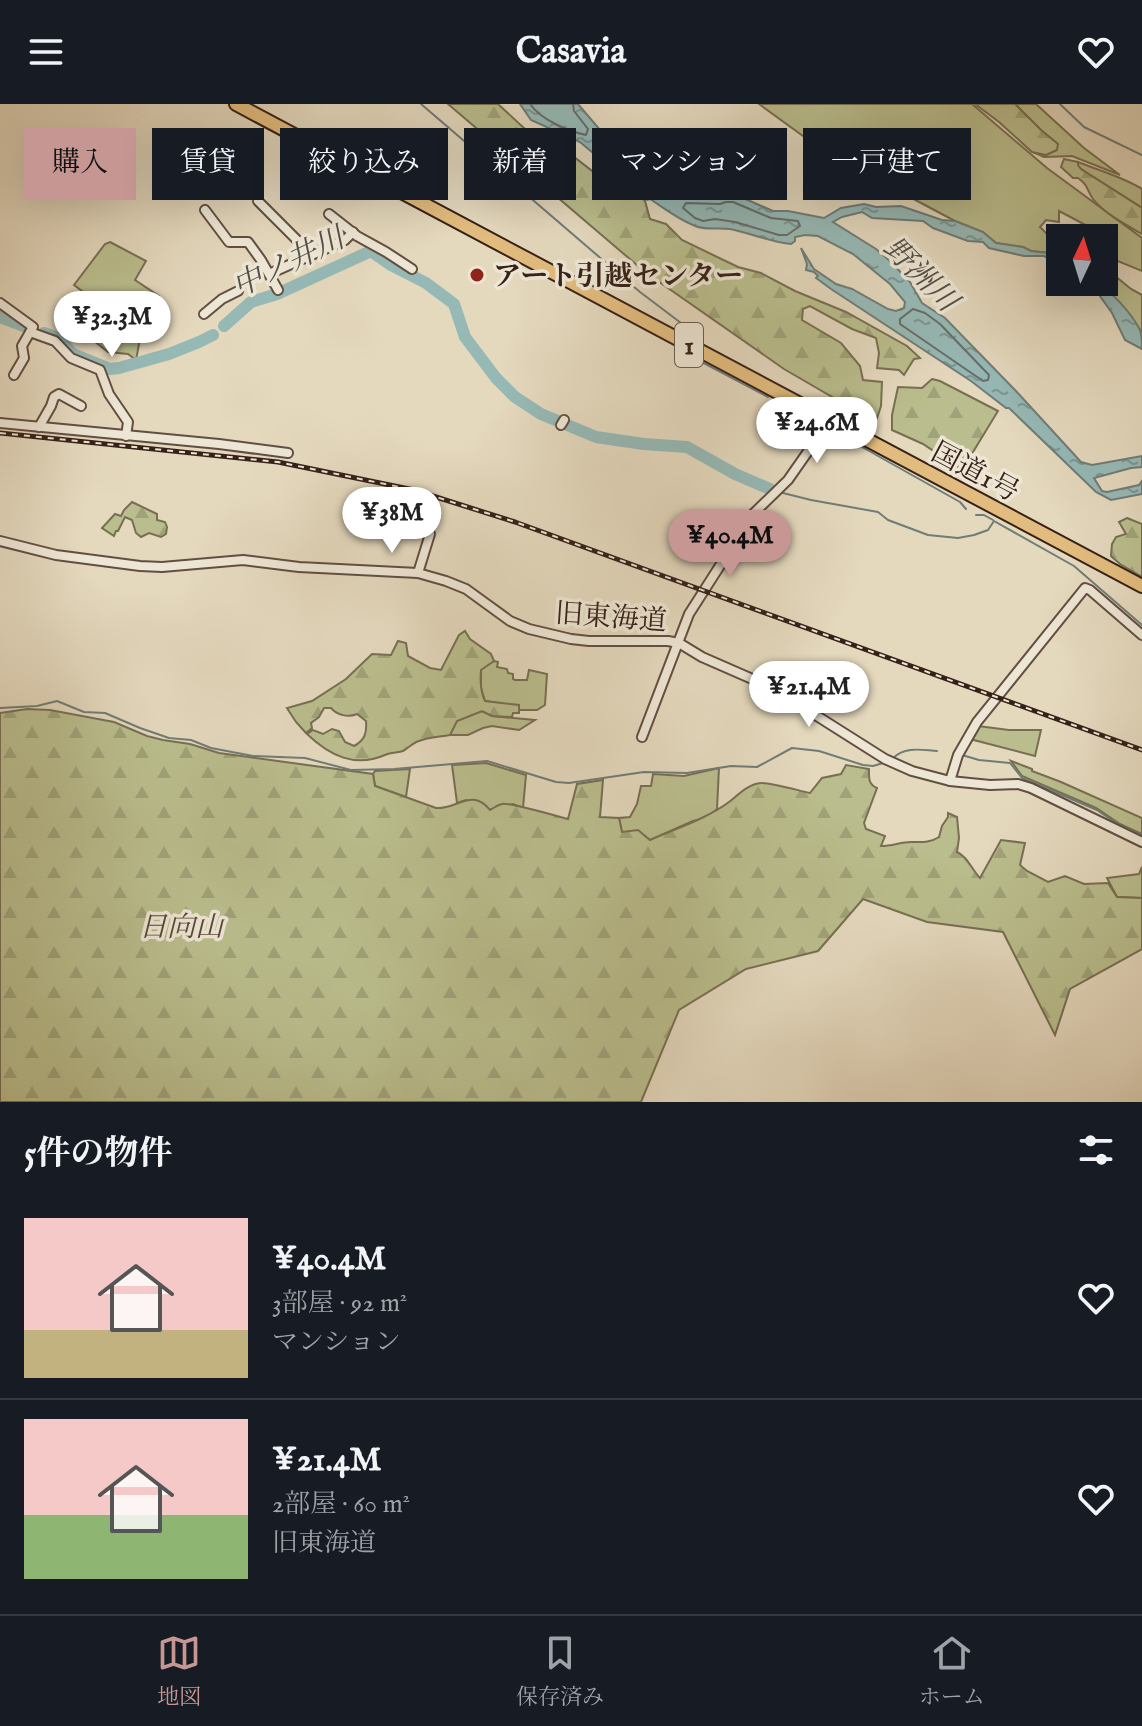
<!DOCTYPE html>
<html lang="ja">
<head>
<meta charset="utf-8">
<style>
  body { margin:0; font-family:"IM FELL English","Noto Serif JP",serif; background:#242831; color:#f1f3f6; height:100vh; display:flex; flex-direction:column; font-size:30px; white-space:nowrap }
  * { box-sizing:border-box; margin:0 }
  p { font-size:26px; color:#9ea1a6 }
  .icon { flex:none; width:44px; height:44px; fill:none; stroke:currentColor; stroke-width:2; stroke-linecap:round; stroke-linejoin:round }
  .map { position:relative; height:998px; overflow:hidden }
  .side { display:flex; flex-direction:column; background:#171b24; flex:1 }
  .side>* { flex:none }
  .banner { position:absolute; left:24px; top:24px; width:1094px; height:72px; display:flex; gap:16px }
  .needle { width:52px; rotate:4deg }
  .fabs { position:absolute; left:1046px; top:120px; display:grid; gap:16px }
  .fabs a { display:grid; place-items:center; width:72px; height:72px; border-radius:0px; background:#171b24; box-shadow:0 8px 32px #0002; font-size:40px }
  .price { position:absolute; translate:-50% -68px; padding:0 18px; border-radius:28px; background:#fff; color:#222; font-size:26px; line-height:52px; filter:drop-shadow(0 2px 4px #0008) }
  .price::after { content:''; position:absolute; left:50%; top:48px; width:24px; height:18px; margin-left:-12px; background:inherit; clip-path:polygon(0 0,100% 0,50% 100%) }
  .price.active { background:#c59692; color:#111 }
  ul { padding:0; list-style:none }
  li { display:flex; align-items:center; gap:24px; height:200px; padding:0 24px }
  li+li { border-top:2px solid #363941 }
  li span { display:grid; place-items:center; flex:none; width:224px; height:160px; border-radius:0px; color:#555 }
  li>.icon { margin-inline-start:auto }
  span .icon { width:96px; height:96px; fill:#fffc; stroke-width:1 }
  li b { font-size:34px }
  h2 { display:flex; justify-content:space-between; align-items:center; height:96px; padding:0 24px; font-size:34px }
  .pill { padding:0 28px; border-radius:0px; background:#171b24; box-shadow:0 8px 32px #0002; font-size:28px; line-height:72px }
  .pill.active { background:#c59692; color:#111 }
  header { display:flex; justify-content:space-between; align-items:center; height:104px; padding:0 24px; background:#171b24; font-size:36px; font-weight:700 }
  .dock { display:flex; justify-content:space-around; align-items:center; height:112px; border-top:2px solid #363941; background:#171b24; font-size:22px; color:#9ea1a6 }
  .dock a { display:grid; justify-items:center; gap:4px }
  .dock .active { color:#c59692 }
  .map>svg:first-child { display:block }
</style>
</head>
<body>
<header><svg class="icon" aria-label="menu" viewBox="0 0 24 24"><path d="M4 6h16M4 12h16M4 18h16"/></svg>Casavia<svg class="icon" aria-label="heart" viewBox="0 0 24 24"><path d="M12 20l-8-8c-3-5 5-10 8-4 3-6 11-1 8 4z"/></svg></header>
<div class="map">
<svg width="1142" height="998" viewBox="0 0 1142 998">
  <defs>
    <pattern id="forest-firs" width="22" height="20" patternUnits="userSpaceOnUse" patternTransform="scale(2)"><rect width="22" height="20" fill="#babd8d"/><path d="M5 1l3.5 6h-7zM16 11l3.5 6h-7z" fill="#a0a279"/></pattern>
    <pattern id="water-ripples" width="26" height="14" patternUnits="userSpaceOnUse" patternTransform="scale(2)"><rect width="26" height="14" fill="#96b9b6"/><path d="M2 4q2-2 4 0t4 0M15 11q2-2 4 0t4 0" fill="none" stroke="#7b9693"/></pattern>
  </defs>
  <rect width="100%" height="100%" fill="#e4d8bd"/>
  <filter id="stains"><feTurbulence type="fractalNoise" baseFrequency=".0025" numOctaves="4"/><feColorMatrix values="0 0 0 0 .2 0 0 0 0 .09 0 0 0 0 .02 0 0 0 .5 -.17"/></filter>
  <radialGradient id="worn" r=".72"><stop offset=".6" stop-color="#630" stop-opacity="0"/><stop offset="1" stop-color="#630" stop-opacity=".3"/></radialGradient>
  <g fill="#babd8d" stroke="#786f53" stroke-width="2">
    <polygon points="759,0 972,0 1047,64 1142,134 1142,167 1115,156 1104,146 1104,134 1099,134 1099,128 1059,107 1059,118 1046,116 1040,123 1052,135 1056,126 1064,128 1069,134 1060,134 1060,154 1049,149 1031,147 1023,143 996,139 983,128 955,117 906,91 847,64"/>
    <polygon points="1015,0 1036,0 1084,44 1120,71 1072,52 1044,53 1033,48 1046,51 1056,46 1057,40 1041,26"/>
    <path d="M1078,58c22,9 45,15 64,27v19l-61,-39 -3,-3z"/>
    <path d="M110,138l36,19 -11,19 24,16 -3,12 6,5 -4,7 -11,-9 -3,2 2,7c-6,7 -4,13 0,20l-6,-1 -4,21 -8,-6 -20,-2 -29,-23 19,-26 -24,-18 31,-41z"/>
    <polygon points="1104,163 1131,185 1142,191 1142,228 1097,178 1104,178"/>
    <polygon points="494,557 498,558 497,563 507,565 508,569 513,570 513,575 515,576 527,576 529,566 547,570 545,601 537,606 519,606 519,602 485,597 481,584 481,565"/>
    <polygon points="482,607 492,612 535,616 519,626 492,622 483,624 468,631 450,631 456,617"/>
    <polygon points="978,622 1009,626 1041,626 1035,652 970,635"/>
    <polygon points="1011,657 1032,665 1032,667 1061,678 1142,714 1142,730 1120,720 1096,704 1022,672"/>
    <polygon points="486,659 526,671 523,704 513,700 489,706 466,696 457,699 452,661"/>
    <polygon points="719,664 717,705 707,714 693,717 650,736 622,729 619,714 630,713 637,700 641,682 651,682 653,670 684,672"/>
    <polygon points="410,665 406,693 375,682 373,670 375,667"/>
    <polygon points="1142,763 1142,794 1117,793 1107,774 1139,770"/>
  </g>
  <g fill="url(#forest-firs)" stroke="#786f53" stroke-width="2">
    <polygon points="448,0 498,0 525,25 542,28 600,73 630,83 645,97 650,115 666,120 682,136 738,163 761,169 795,187 846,208 907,242 920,254 914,255 904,271 899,266 877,264 879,249 876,234 852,225 810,202 803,205 802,216 841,239 860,262 863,276 882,278 881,302 877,314 865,312 784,265 645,168"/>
    <polygon points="975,0 1015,0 1041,26 1058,40 1057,46 1046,51 1032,48 999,18"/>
    <path d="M1064,55l14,3v3l3,4 61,39v26c-16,-9 -38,-21 -49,-35 -7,-10 -4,-13 -15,-21h-5l-12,-11z"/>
    <polygon points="932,275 940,277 998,307 962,366 923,340 892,326 892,311 898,283 922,284"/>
    <polygon points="132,398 157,410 157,416 165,418 167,423 166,430 161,433 149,429 141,433 136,429 132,416 125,413 118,427 116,427 114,432 102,424 115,410 121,412 124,406"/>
    <polygon points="1127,414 1142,420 1142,473 1120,460 1111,452 1112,440 1116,433 1126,430 1119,418"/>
    <path d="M465,527l5,8 21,15 3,7 -13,9c-1,11 -1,21 4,31l34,4v8h-6l-1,4 -20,-1 -10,-5 -25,10 -7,14c-11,2 -22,2 -31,6 -7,2 -10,7 -16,10 -5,2 -12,1 -18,4 -30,13 -55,1 -78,-21l6,-4 10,4 9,-5 7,2 6,11 9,4c11,-6 13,-13 12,-25l-9,-7c-9,4 -20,1 -26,-6h-7l-5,9 -8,6 1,5 -6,5 -10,-11 -9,-14 25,-7 34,-22 26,-25 19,1 7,-14 8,2 2,13 22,12 11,2 18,-35z"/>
    <path d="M27,605l23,1 64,12 33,14 16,4 27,4 29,9 154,21 2,12 61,22c20,2 36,-21 54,2 4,-2 7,-5 12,-6 7,-2 55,12 66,15l9,-35 26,-4 -3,37 19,1 3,14 16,-2 12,10c27,-12 56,-21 79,-38 9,-7 19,-18 32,-19 8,-1 39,8 49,10l12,-15 19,-4 5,-9 23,4c0,9 -1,15 8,19l-13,35 2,6 19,7 -4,10c11,0 20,-4 30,-4 11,0 19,1 28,-5l3,-11 6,-9v-4l9,4 2,21 -2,14c10,4 15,18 23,26l21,-38 24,3 -5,22 7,6 21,11 17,-6 19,8 24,-1 9,14 25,1v51l-72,40 -15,46 -52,-103 -76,-10 -64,-23 -45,52 -72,18 -67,41 -38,92h-641v-389z"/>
  </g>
  <g fill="url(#water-ripples)" stroke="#707c77" stroke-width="2">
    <path d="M520,0h58l39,46 18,16 36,24 22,7h29l-1,-4 13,1 39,17h15l36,7 17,-10 23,-4 12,3 25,-1 41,14 13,1 28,11 13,11 27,4 8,4 18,2 11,5v6l-16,-8h-20l-35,-8 -6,-6 -15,-1 -35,-13 -10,-7 -51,-3 -10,-6 -20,5 -9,5 43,27 14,12 20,21 12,21 23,15 71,73 65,71 11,3 50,-9v11l-11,1 -37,10 8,13 5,1 32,-7 3,-4v13l-31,6 -15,-8 -87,-84h-3l-35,-27 -140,-92 -15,-11 2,-2 -4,-4 -8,-2 1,-6 -6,-16 13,21 22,15 16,5 36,20 8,2 8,-3 1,-6 -15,-18 -37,-30 -35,-18 -13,-1 -10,2v4l-4,3c-21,-2 -41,-11 -61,-15 -13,-2 -26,2 -37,-4 -15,-6 -29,-17 -43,-26l-3,1 -7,-5 -2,-4 -14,-8 -25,-25 -19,-16 -49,-22z"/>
    <path d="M1090,178c17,1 43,34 50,48 2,6 2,13 2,19l-17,-9 -13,-27z"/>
  </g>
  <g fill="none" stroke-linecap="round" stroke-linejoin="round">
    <g stroke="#666d68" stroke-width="2">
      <path d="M530,0c11,16 38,27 56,31l2,-6 -14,-18 -1,-7"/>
      <polygon points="726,98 733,98 771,114 798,117 800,122 787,131 779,131 735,118 715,115 703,117 695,114 683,104 686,99 720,100"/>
      <polygon points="913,205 925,209 940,220 989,271 988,276 983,277 900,220 900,215"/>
    </g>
    <g stroke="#707c77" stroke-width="2">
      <polyline points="421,0 640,188 681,219 687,224 691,234"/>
      <polyline points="1060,0 1084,23 1142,51"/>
      <polyline points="694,252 696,255 768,293"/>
      <polyline points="837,329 960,398 966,405"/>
      <polyline points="783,389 811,396 878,408 888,416 928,431 958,434 974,431 988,426 994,417 1074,462 1142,521"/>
      <polyline points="976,411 984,411 993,416"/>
      <polyline points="0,604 37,602 57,597 84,608 105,609 140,624 169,634 191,636 211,644 253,652 305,654 351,666 394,665 487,657 556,678 569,679 644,668 687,669 731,662 757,663 792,644 819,647 863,661 873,662 883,659"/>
      <polyline points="962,651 979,656 1010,659 1022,674 1097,706 1119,721 1142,731"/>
      <path d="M893,654c13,-12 28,-8 44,-7"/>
    </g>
    <g stroke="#96b9b6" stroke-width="12">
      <polyline points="0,213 26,223"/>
      <polyline points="224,222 251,198 277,190 371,147 391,161 426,179 454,200 465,233 496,274 515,293 541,310 596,333 644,340 687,343 735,370 770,385"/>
      <polyline points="44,229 58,234 73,250 110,265 119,264 169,250 199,238 213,231"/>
    </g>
    <defs>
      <g id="minor">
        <polyline points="258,97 312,151"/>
        <polyline points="205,106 229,138 248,138 261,156 278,186"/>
        <polyline points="329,110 357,132 386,148 412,165"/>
        <polyline points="269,170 345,136 353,128"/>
        <polyline points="0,199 33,223 22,242 24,254 14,271"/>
        <polyline points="204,210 222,195 238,187"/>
        <polyline points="30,228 55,237 71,254 100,266 109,290 128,318 126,332"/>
        <polyline points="0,319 219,340 288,349"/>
        <polyline points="561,321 564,316"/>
        <polyline points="39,323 51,302 54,293 59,290 81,302"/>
        <polyline points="0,437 56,451 140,462 162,463 243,456 299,463 418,469 446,477 466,485 510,517 529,525 571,535 589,537 668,537 679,539 702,553 750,574 787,593 885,655 912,667 950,677 990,681 1018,680 1031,684 1142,738"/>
        <polyline points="418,469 430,430"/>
        <polyline points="642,633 689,510 753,410 788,376 830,316"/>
        <polyline points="950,677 958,651 977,618 1085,484 1090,486 1142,531"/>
      </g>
      <polyline id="highway" points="236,0 1142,482"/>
    </defs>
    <use href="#minor" stroke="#624f42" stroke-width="12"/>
    <use href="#highway" stroke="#362119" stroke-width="16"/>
    <use href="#minor" stroke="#ede6d4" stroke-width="8"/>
    <use href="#highway" stroke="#e2bc7e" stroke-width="12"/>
    <defs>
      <polyline id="rail" points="0,329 278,358 414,386 515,418 1142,646"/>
    </defs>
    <use href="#rail" stroke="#362119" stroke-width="5"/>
    <use href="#rail" stroke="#ede6d4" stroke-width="2" stroke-dasharray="6" stroke-linecap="butt"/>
  </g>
  <circle fill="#8f2418" stroke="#ede6d4" stroke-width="3" cx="477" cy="171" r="8"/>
  <g text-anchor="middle" stroke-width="7" stroke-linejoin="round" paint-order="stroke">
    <rect fill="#ede6d4" stroke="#6d5c51" stroke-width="2" x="675" y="219" width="28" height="44" rx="6"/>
    <g font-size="26" font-weight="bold" fill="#362119">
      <text x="689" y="250">1</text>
    </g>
    <g font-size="28" font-weight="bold" fill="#362119" stroke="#ede6d4" text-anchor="start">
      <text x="493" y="181">アート引越センター</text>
    </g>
    <g font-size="28" fill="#362119" stroke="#ede6d4">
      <text transform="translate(976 367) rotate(28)" y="10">国道1号</text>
      <text transform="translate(611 512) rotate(4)" y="10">旧東海道</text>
    </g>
    <g font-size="28" font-style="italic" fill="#574836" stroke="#ede6d4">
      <text x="181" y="832">日向山</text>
    </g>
    <g font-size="30" font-style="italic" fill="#534f48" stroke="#ede6d4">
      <text transform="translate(288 158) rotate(-26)" y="10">中ノ井川</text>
      <text transform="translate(921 170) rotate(45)" y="10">野洲川</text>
    </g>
  </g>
  <rect width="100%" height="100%" filter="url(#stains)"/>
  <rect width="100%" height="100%" fill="url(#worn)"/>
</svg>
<div class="fabs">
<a><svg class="needle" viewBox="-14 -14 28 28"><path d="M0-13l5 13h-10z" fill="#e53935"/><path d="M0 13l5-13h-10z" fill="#9ea1a6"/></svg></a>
</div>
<b class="price" style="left:112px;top:255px">¥32.3M</b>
<b class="price" style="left:817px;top:361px">¥24.6M</b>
<b class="price" style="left:392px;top:451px">¥38M</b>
<b class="price active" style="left:730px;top:474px">¥40.4M</b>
<b class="price" style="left:809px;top:625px">¥21.4M</b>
<div class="banner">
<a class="pill active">購入</a>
<a class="pill">賃貸</a>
<a class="pill">絞り込み</a>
<a class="pill">新着</a>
<a class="pill">マンション</a>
<a class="pill">一戸建て</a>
</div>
</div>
<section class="side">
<h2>5件の物件<svg class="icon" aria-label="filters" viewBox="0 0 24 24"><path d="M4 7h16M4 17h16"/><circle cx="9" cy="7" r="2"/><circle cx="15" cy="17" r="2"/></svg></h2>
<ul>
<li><span style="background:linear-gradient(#f6c9c9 70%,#c2b280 0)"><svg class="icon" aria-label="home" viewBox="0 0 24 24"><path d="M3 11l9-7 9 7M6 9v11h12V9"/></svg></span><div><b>¥40.4M</b><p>3部屋 · 92 m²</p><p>マンション</p></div><svg class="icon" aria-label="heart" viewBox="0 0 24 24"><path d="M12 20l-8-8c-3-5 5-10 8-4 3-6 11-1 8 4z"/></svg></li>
<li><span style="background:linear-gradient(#f6c9c9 60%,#8fb573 0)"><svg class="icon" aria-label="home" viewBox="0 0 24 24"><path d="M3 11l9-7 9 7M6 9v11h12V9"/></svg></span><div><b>¥21.4M</b><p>2部屋 · 60 m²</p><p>旧東海道</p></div><svg class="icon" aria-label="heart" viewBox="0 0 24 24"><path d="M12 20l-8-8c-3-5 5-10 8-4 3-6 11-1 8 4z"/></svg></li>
</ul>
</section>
<nav class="dock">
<a class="active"><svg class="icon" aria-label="map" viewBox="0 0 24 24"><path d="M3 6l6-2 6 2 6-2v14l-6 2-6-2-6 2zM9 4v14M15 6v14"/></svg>地図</a>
<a><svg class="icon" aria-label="saved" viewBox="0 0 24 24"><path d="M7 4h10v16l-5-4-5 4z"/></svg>保存済み</a>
<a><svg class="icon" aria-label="home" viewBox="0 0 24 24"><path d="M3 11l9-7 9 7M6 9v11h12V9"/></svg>ホーム</a>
</nav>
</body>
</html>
